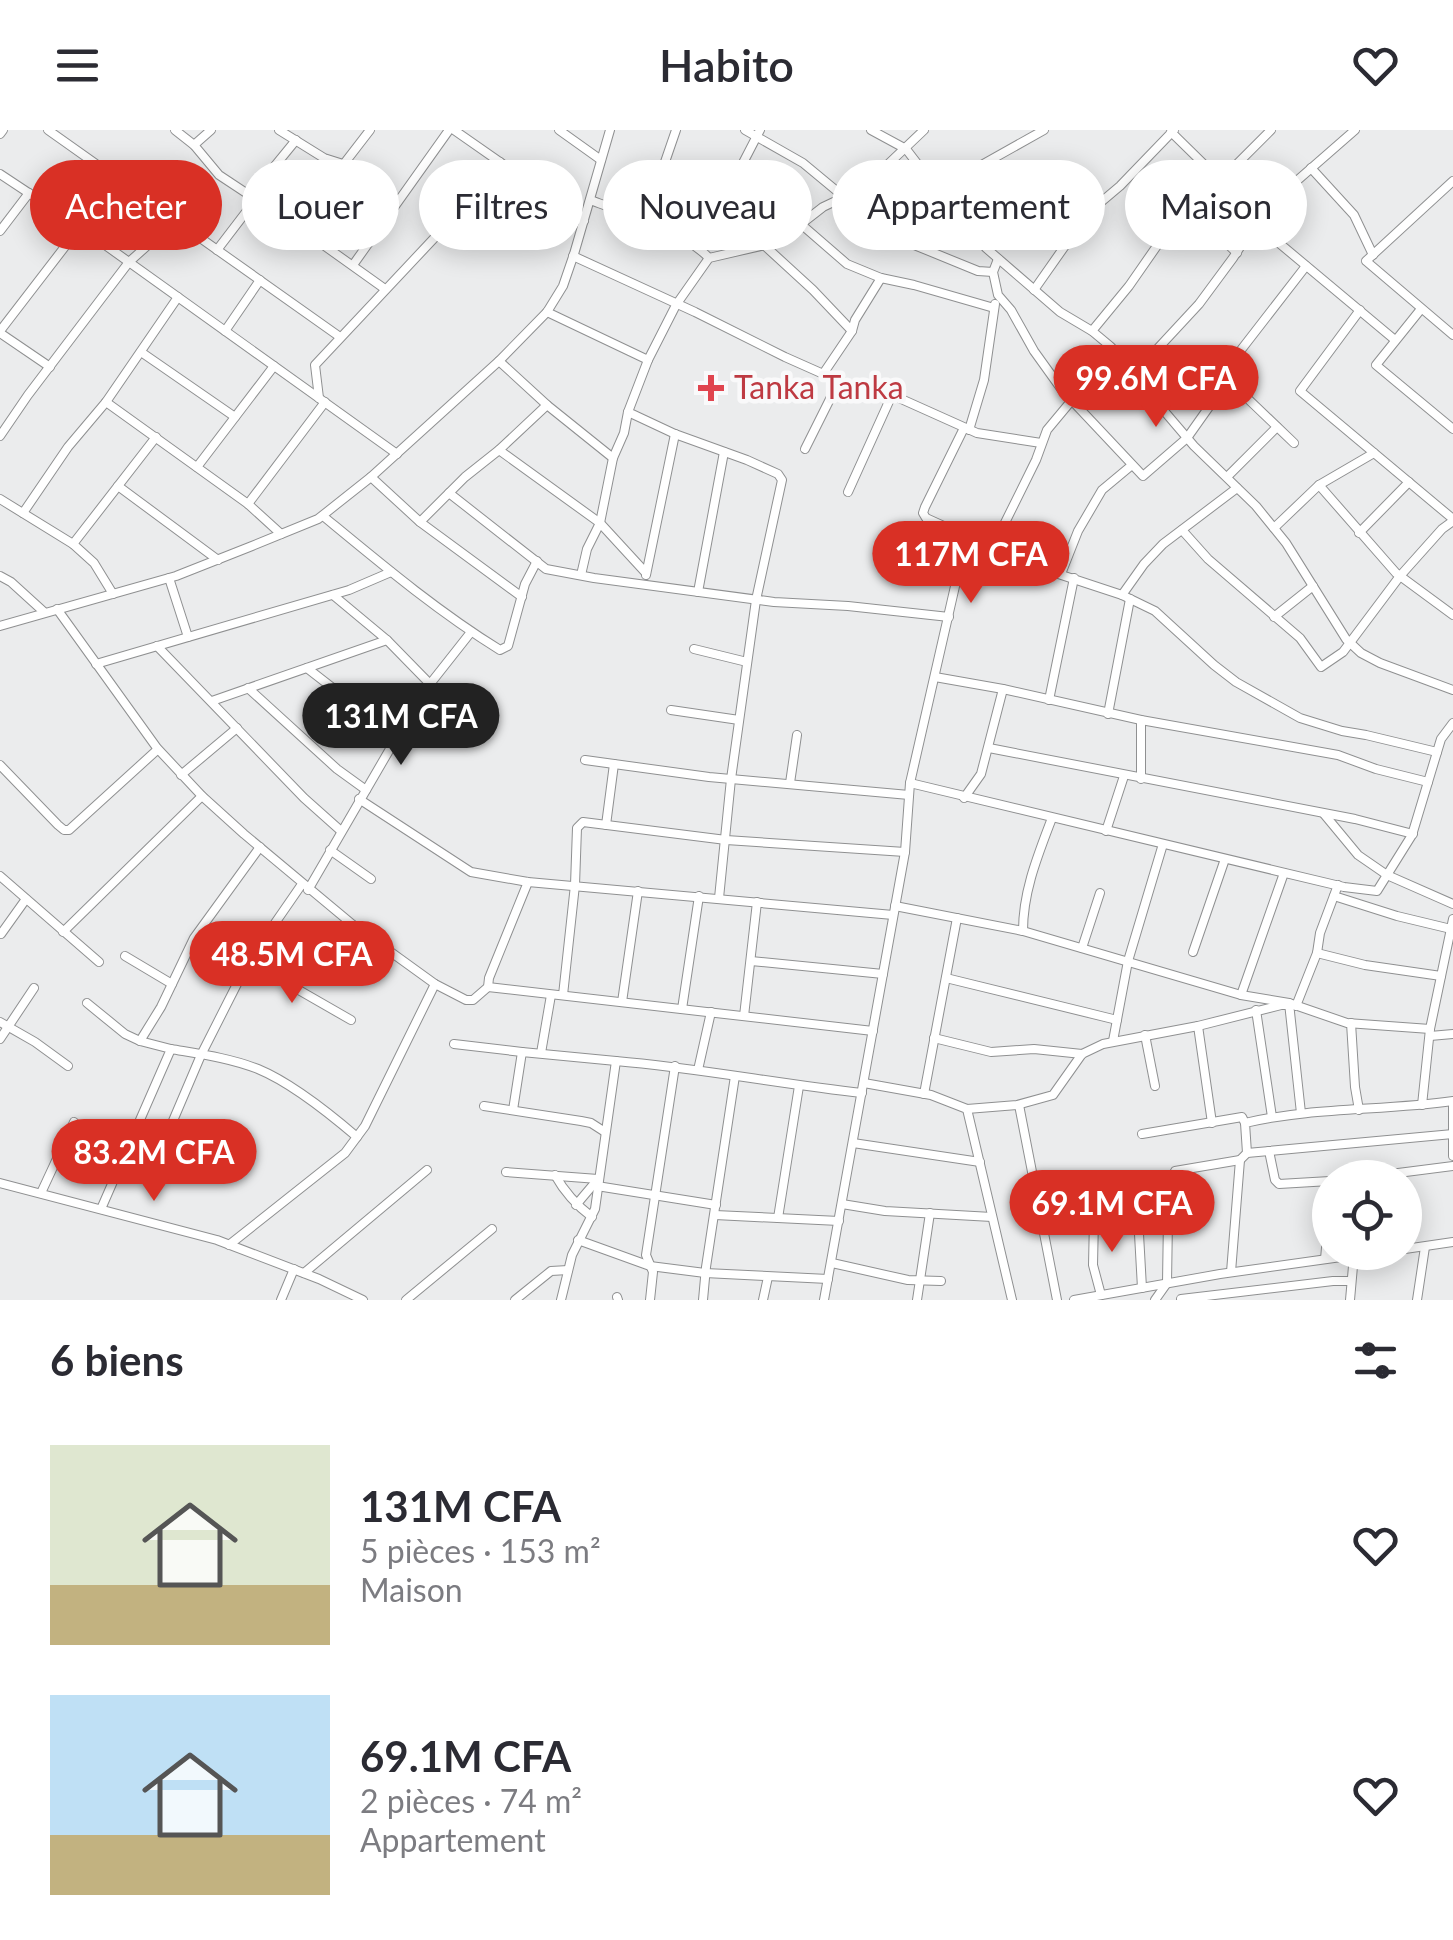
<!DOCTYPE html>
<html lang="fr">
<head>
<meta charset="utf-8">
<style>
  body { margin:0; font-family:Lato,sans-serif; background:#f2f2f3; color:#2b2b33; height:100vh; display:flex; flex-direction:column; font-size:38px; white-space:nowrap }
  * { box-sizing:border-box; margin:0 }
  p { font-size:32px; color:#7c7c81 }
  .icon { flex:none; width:55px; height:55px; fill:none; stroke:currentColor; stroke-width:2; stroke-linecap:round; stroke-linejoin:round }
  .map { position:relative; height:1170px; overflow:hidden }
  .panel { display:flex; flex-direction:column; background:#fff; flex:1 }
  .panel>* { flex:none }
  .guide { position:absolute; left:30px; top:30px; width:1395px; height:90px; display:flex; gap:20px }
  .tools { position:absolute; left:1312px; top:1030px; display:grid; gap:20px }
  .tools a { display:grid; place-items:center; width:110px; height:110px; border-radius:50%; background:#fff; box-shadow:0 5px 25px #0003; font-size:50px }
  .price { position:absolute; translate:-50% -85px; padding:0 22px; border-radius:35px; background:#d93025; color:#fff; font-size:32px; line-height:65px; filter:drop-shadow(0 2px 5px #0008) }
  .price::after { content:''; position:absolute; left:50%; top:60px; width:30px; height:22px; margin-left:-15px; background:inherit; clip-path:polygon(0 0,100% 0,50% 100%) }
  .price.current { background:#222; color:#fff }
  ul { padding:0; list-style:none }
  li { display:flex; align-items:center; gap:30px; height:250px; padding:0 50px }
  li span { display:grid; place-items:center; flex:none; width:280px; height:200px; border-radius:0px; color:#555 }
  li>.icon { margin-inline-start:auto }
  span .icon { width:120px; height:120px; fill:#fffc; stroke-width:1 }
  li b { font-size:42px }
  h2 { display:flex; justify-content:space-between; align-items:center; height:120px; padding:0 50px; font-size:42px }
  .tag { padding:0 35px; border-radius:45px; background:#fff; box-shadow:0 5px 25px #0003; font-size:35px; line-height:90px }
  .tag.current { background:#d93025; color:#fff }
  header { display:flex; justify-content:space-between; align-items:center; height:130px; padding:0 50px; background:#fff; font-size:45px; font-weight:600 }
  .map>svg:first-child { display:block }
</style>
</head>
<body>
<header><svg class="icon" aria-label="menu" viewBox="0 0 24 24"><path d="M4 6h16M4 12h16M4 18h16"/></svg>Habito<svg class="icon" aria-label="heart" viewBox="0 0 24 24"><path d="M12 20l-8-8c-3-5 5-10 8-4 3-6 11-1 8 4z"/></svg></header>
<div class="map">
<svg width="1453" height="1170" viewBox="0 0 1453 1170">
  <rect width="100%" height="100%" fill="#ebeced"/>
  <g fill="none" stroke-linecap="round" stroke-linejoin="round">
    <defs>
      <g id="minor">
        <polyline points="48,0 340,207"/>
        <polyline points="175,0 194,15 219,45 308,104 385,159"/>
        <polyline points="279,0 324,28 343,34"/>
        <polyline points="454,0 584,91"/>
        <polyline points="559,0 601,30"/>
        <polyline points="745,0 803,33 844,67 902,110 978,141 993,142"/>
        <polyline points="871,0 906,19 946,71 986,118 1060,182 1092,201 1110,216 1148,255 1159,275 1194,316 1256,376 1286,413 1346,509 1361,523 1380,533 1453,560"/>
        <polyline points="1171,2 1220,50"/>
        <polyline points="0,4 3,0"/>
        <polyline points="194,15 211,0"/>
        <polyline points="666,33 793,101"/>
        <polyline points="1311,38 1354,85 1373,125"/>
        <polyline points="0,44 80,97 397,324"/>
        <polyline points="1453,51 1366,131 1453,205"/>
        <polyline points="937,60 1044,0"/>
        <polyline points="251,65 296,10"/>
        <path d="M590,70c33,12 96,33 119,58"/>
        <polyline points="1191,79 1237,123"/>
        <polyline points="645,90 676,0"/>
        <polyline points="1255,93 1395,210"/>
        <polyline points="802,95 847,134 881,148 914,155 994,178"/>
        <polyline points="296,96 370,0"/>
        <polyline points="0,101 29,63"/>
        <polyline points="102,113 139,64"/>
        <polyline points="765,116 813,160 852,201"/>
        <polyline points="699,118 760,0"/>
        <polyline points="217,120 256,69"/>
        <polyline points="573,126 695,182 785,227 839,251 899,268 977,303 1041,313"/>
        <polyline points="998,129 993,142 998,165 1011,180 1034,221 1062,260 1143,346 1187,308 1216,267 1227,238 1306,136"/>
        <polyline points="353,135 449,0"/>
        <polyline points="1034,160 1088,83 1120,56 1174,0"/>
        <polyline points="1421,179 1376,235 1453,299"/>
        <polyline points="1360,180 1300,261 1453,389"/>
        <polyline points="547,182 648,230 676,175 709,128 778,112 823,77 863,58 924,0"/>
        <polyline points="0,201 80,97"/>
        <polyline points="225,201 260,150"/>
        <polyline points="1092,201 1129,156 1161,110 1271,0"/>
        <polyline points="0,203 50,237"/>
        <polyline points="141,222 235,287"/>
        <polyline points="499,231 547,275 613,328"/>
        <polyline points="1135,243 1199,174 1233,128 1260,86 1276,69 1355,0"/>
        <polyline points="823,244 852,201 855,190 881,148"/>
        <polyline points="1224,246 1294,313"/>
        <polyline points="319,268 315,235 439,103 500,32"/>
        <polyline points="106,272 248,374 281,404"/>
        <polyline points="628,282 675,304 747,330 778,344 782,350 756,470 731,649 719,768"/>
        <polyline points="964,298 925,377 923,383 926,388 959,403 968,411 976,412 1013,429 1122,465 1155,481 1214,535 1236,552 1300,588 1342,601 1366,605 1437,622"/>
        <polyline points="969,300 984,250 995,174"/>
        <polyline points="0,306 28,265 129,132 176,90"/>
        <polyline points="805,319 839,251"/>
        <polyline points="499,320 600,393 646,443"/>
        <polyline points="197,337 274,236"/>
        <polyline points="371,347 420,392 522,467"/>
        <polyline points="1227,347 1277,297"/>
        <polyline points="1319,355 1396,443 1453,485"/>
        <polyline points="118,356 218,430"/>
        <polyline points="848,362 891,267"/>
        <polyline points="449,363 546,439 594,448 774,472 848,476 949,487"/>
        <polyline points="0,369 73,414 94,433 113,464"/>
        <polyline points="248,374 325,272"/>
        <polyline points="23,383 68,317 106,272 178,167"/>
        <path d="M323,386c57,47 114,95 177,134l8,-4 17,-62 12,-23"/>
        <polyline points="420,392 465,347 499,320 547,275"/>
        <polyline points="1274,398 1319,355 1374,323"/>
        <polyline points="1182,400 1208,429 1300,508 1321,537 1343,522 1400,446 1442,399 1453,391"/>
        <polyline points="1359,403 1409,352"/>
        <polyline points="73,414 156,307"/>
        <polyline points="992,419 1036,330 1047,300 1072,270"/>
        <polyline points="1061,444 1078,401 1102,360 1132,335"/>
        <polyline points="581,445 587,419 600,393 613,328 624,303 628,282 648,230"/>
        <polyline points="646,445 675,304"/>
        <polyline points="0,446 11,452 44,482"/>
        <polyline points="169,448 188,507"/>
        <polyline points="698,462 724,322"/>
        <polyline points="333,465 387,510 430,554"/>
        <polyline points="1122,465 1144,434 1163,414 1237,358"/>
        <polyline points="57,479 157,618 202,666 244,704 352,794 435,854 466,870 473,870 488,857 489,848 528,752"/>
        <polyline points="1274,487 1313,456"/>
        <polyline points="0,496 176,446 252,416 318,389 371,347 499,231 547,182 563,156 574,124 610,0"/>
        <polyline points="157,516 304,668 341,701"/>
        <polyline points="694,519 747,532"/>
        <polyline points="96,534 349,460 391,442"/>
        <polyline points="307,538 397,608"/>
        <polyline points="935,547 1003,559 1141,590 1338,625 1376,639 1428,652"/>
        <polyline points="248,558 337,639 366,660"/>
        <polyline points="1049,570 1074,448"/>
        <polyline points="212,571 387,510"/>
        <polyline points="671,580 739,590"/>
        <polyline points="1108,584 1130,469"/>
        <polyline points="1141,590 1141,649"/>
        <polyline points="989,618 1355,689 1413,704"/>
        <polyline points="585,630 709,647 909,665"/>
        <polyline points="0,635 58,695 64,700 69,700 157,620"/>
        <polyline points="181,645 237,598"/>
        <polyline points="790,653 797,605"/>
        <polyline points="910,653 1344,757 1377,761 1412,705 1441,609 1453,593"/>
        <polyline points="964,668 981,644 1003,559"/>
        <polyline points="359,669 471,742 528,752 893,785"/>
        <polyline points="1324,684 1358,725 1387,745 1453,774"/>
        <polyline points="606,695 614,634"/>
        <polyline points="1106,701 1124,646"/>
        <polyline points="330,720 371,749"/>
        <polyline points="0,746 99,832"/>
        <polyline points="308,760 412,581 430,554 471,502"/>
        <polyline points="1334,766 1397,786 1451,799"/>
        <polyline points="895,776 1023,801 1241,865 1289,873 1347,893 1430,899"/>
        <path d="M1023,801c0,-40 15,-76 29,-113"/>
        <polyline points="63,802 202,666"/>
        <polyline points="1,804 26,769"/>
        <polyline points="1082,818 1100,763"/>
        <polyline points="1193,822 1225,729"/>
        <polyline points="1317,823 1365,835 1441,846"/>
        <polyline points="125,826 172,854"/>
        <polyline points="751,831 883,844"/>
        <polyline points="250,832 351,890"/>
        <polyline points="946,848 1117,890"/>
        <polyline points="488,857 873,901"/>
        <polyline points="563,865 575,755 577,698 583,692 726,710 905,722"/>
        <polyline points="1241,865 1284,743"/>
        <polyline points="622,872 638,761"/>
        <polyline points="87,873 125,904 140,911 171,919 101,1079"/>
        <polyline points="1296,876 1317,823 1320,803 1338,755"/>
        <polyline points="682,879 699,766"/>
        <polyline points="1256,880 1272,987"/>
        <polyline points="744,886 757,772"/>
        <polyline points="0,892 35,912 68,936"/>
        <polyline points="1351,893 1355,957 1359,980"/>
        <polyline points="1198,896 1212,993"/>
        <polyline points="1145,905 1155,956"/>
        <polyline points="1430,906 1453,904"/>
        <polyline points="934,908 991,922 1034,919 1082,924"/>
        <polyline points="0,909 34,858"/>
        <polyline points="140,911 161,877 194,808 260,717"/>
        <polyline points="1113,911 1128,831 1163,714"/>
        <polyline points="454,914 522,922"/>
        <path d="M171,919c29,5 59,9 87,20 34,14 71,44 99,68"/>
        <polyline points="541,923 551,865"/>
        <polyline points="698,940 711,882"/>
        <polyline points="864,953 931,965 967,979 1012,1170"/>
        <polyline points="924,964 957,788"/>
        <polyline points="1019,975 1057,1170"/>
        <polyline points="1422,975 1430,899 1453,789"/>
        <polyline points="484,976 581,991 591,993 605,1002"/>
        <polyline points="1453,976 1453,1026"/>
        <polyline points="967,979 1017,975 1053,965 1082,924 1103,914 1198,896 1289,873 1301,983"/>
        <polyline points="513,980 522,922 616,931"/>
        <polyline points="1142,1004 1242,987 1245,993"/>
        <polyline points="853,1013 980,1032"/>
        <polyline points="1269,1021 1275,1050 1279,1054 1330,1051"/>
        <path d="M1247,1023l-2,-30c68,-16 139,-12 208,-22"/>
        <polyline points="155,1033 201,925 238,852 253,825 302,754"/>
        <polyline points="506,1042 598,1049"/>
        <path d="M555,1045c10,18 21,30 37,42"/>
        <polyline points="1359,1048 1453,1036"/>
        <polyline points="0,1053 217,1110 319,1149 363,1170"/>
        <polyline points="597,1056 716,1075"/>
        <polyline points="41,1063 74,992"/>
        <polyline points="842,1074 885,1081 992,1087"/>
        <polyline points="576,1075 598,1049"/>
        <polyline points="715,1085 839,1091"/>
        <polyline points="778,1088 799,956"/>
        <polyline points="1094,1089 1093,1135 1101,1165"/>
        <polyline points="578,1110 650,1136 705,1143 828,1149"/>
        <polyline points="229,1115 345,1023 365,996 435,854"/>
        <polyline points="1405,1119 1453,1112"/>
        <polyline points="1325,1129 1330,1073"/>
        <polyline points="832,1133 908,1150 941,1151"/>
        <polyline points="1231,1142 1240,1030"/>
        <polyline points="304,1143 427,1040"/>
        <polyline points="1142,1158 1139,1104 1143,1053"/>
        <polyline points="617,1167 618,1170"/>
        <polyline points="1181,1169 1333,1151 1351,1151"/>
        <polyline points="281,1170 294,1139"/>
        <polyline points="406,1170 492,1099"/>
        <polyline points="515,1170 551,1141 568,1140"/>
        <path d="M561,1170l11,-45 23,-46 21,-148c82,7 164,23 246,32"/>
        <polyline points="650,1170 653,1142 646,1125 675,936"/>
        <polyline points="703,1170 706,1137 735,946"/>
        <polyline points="763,1170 768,1147"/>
        <polyline points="824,1170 905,722 910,653 961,430 968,411"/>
        <polyline points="917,1170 930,1083"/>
        <polyline points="1074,1170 1220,1144 1377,1122"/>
        <polyline points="1155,1170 1167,1153 1168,1089 1173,1046 1175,1041 1240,1030 1247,1023 1453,1004"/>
        <polyline points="1350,1170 1354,1125"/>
        <polyline points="1417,1170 1425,1117"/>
      </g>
    </defs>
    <use href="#minor" stroke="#8f9091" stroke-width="10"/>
    <use href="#minor" stroke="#fff" stroke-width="8"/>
  </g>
  <path fill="#e0444e" stroke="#f9f9fa" stroke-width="4" d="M706 243h10v10h10v10h-10v10h-10v-10h-10v-10h10z"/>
  <g text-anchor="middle" stroke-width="9" stroke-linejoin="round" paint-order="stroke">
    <g font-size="32" fill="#be3a42" stroke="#f9f9fa" text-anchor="start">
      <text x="734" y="269">Tanka Tanka</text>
    </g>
  </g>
</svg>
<div class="tools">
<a><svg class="icon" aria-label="locate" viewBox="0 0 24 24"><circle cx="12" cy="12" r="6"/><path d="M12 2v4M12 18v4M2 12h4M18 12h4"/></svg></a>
</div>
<b class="price" style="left:1156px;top:300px">99.6M CFA</b>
<b class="price" style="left:971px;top:476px">117M CFA</b>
<b class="price current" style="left:401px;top:638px">131M CFA</b>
<b class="price" style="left:292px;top:876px">48.5M CFA</b>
<b class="price" style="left:154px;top:1074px">83.2M CFA</b>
<b class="price" style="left:1112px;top:1125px">69.1M CFA</b>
<div class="guide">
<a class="tag current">Acheter</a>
<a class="tag">Louer</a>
<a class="tag">Filtres</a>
<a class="tag">Nouveau</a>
<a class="tag">Appartement</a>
<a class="tag">Maison</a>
</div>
</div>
<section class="panel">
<h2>6 biens<svg class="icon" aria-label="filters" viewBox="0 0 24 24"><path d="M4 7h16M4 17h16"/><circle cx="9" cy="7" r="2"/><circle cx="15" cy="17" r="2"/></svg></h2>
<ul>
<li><span style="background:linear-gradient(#dfe7d0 70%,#c2b280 0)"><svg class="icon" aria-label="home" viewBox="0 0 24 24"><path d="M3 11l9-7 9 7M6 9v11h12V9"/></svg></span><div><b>131M CFA</b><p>5 pièces · 153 m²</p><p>Maison</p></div><svg class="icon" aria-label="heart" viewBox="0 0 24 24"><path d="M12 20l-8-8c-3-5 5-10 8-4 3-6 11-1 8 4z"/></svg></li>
<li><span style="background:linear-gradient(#bfe0f5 70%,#c2b280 0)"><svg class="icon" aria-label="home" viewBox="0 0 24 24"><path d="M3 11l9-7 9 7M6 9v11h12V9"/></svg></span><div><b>69.1M CFA</b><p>2 pièces · 74 m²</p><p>Appartement</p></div><svg class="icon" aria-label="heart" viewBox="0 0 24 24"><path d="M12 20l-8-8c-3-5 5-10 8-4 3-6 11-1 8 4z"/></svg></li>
</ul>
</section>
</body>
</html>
